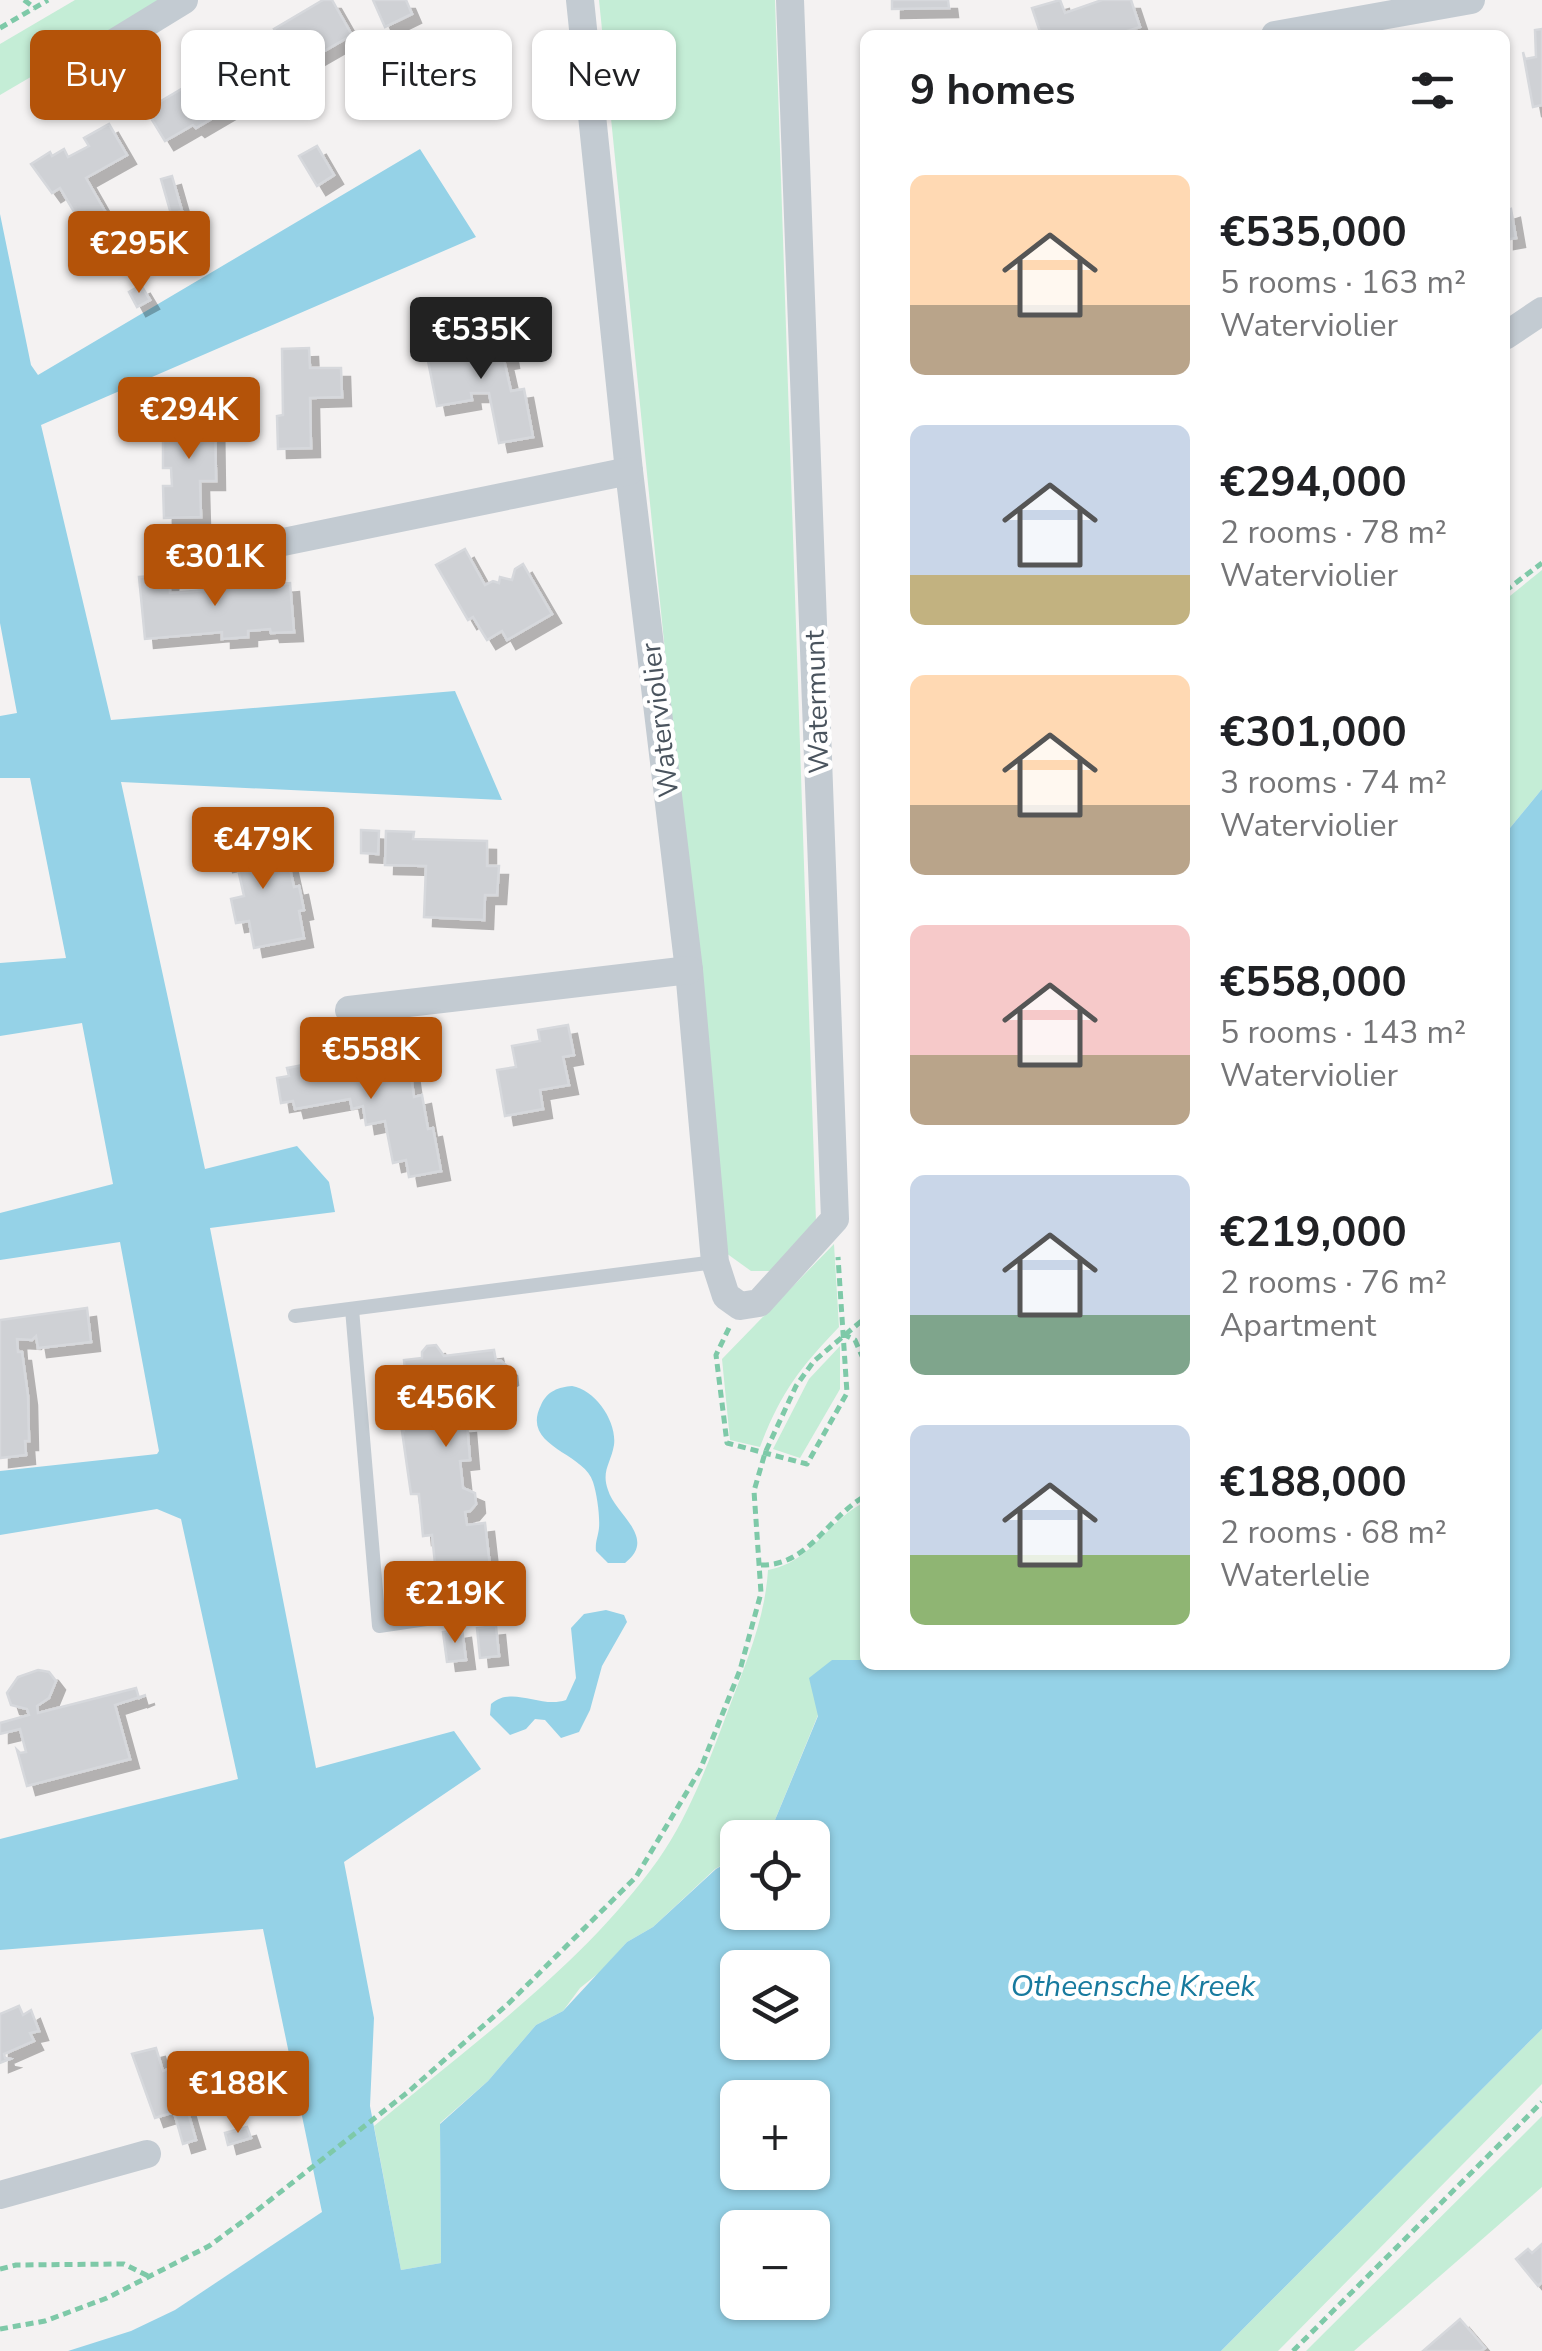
<!DOCTYPE html>
<html lang="en">
<head>
<meta charset="utf-8">
<style>
  body { margin:0; font-family:"Nunito Sans",sans-serif; background:#f2f2f2; color:#202124; height:100vh; display:flex; flex-direction:column; font-size:38px; white-space:nowrap }
  * { box-sizing:border-box; margin:0 }
  p { font-size:32px; color:#757577 }
  .icon { flex:none; width:55px; height:55px; fill:none; stroke:currentColor; stroke-width:2; stroke-linecap:round; stroke-linejoin:round }
  .map { position:relative; flex:1; overflow:hidden }
  .side { position:absolute; left:860px; top:30px; width:650px; height:1640px; display:flex; flex-direction:column; background:#fff; border-radius:15px; box-shadow:0 2px 8px #0004 }
  .side>* { flex:none }
  .banner { position:absolute; left:30px; top:30px; width:680px; height:90px; display:flex; gap:20px }
  .fabs { position:absolute; left:720px; top:1820px; display:grid; gap:20px }
  .fabs a { display:grid; place-items:center; width:110px; height:110px; border-radius:15px; background:#fff; box-shadow:0 2px 8px #0004; font-size:50px }
  .price { position:absolute; translate:-50% -85px; padding:0 22px; border-radius:10px; background:#b45309; color:#fff; font-size:32px; line-height:65px; filter:drop-shadow(0 2px 5px #0008) }
  .price::after { content:''; position:absolute; left:50%; top:60px; width:30px; height:22px; margin-left:-15px; background:inherit; clip-path:polygon(0 0,100% 0,50% 100%) }
  .price.on { background:#222; color:#fff }
  ul { padding:0; list-style:none }
  li { display:flex; align-items:center; gap:30px; height:250px; padding:0 50px }
  li span { display:grid; place-items:center; flex:none; width:280px; height:200px; border-radius:15px; color:#555 }
  li>.icon { margin-inline-start:auto }
  span .icon { width:120px; height:120px; fill:#fffc; stroke-width:1 }
  li b { font-size:42px }
  h2 { display:flex; justify-content:space-between; align-items:center; height:120px; padding:0 50px; font-size:42px }
  .pill { padding:0 35px; border-radius:15px; background:#fff; box-shadow:0 2px 8px #0004; font-size:35px; line-height:90px }
  .pill.on { background:#b45309; color:#fff }
  .map>svg:first-child { display:block }
</style>
</head>
<body>
<div class="map">
<svg width="1542" height="2351" viewBox="0 0 1542 2351">
  <defs>
    <filter id="shadow"><feDropShadow dx="9" dy="9" stdDeviation="0" flood-color="#0004"/></filter>
  </defs>
  <rect width="100%" height="100%" fill="#f4f2f2"/>
  <g fill="#c4edd6">
    <polygon points="75,0 162,0 0,95 0,44"/>
    <polygon points="599,0 775,0 816,1222 770,1271 751,1271 726,1253"/>
    <polygon points="1542,570 1542,789 1505,834 1505,600"/>
    <path d="M834,1244l5,83c-40,42 -58,65 -79,120l-30,-7 -8,-81z"/>
    <polygon points="840,1346 840,1389 800,1458 773,1449 809,1379"/>
    <path d="M865,1502v158h-33l-14,55 -50,122 -30,1 -1,19 -22,12 -62,58 -26,15 -27,30 -20,16 -17,23 -27,14 -48,56 -48,42 1,140 -40,7 -27,-144c98,-82 209,-161 284,-266 32,-46 51,-99 71,-152 17,-45 36,-89 39,-138 44,-8 60,-50 97,-68z"/>
    <polygon points="1542,2029 1542,2084 1278,2351 1221,2351"/>
    <polygon points="1542,2116 1542,2187 1354,2351 1306,2351"/>
  </g>
  <g fill="#95d2e7" fill-rule="evenodd">
    <path d="M420,149l56,88 -435,188 70,295 344,-29 47,109 -381,-18 84,387 92,-23 32,36 6,30 -125,16 106,540 138,-37 27,38 -137,93 30,156 -4,88 31,164 40,-7 -1,-139 48,-43 48,-56 27,-14 64,-69 26,-15 63,-58 21,-12 1,55h74v-74l-44,-1 50,-121 -9,-38 23,-18h33v5h640v-831l37,-45v1240l-321,322h-1153l63,-20 44,-21 147,-98 -59,-283 -263,21v-111l238,-60 -57,-260 -24,-10 -157,26v-64l157,-17 2,-3 -39,-209 -120,18v-47l113,-29 -31,-161 -82,13v-73l66,-5 -36,-180h-30v-62l17,-3 -17,-90v-409l31,151 7,10zM738,1968h74v74h-74zM738,2098h74v74h-74zM738,2228h74v74h-74z"/>
    <path d="M572,1386c24,4 45,36 42,59 -3,18 -13,26 -6,45 7,24 50,48 17,73h-17l-12,-12c-1,-9 2,-14 3,-23 1,-12 -2,-34 -6,-46 -9,-30 -73,-35 -52,-77 6,-14 18,-18 31,-19z"/>
    <path d="M606,1610l18,5 3,7 -25,44 -12,44 -11,22 -18,6 -16,-18 -10,-1 -9,10 -16,6 -20,-20 1,-11c21,-19 50,5 75,-4l10,-22 -5,-50 13,-14z"/>
  </g>
  <g fill="#cfd1d5" stroke="#d6d8dc" stroke-width="2.5" filter="url(#shadow)">
    <polygon points="323,0 332,0 352,35 307,61 314,74 280,94 261,62 285,48 274,29"/>
    <polygon points="373,0 406,0 412,14 385,27"/>
    <polygon points="892,0 948,0 949,8 892,9"/>
    <polygon points="1060,0 1065,13 1102,0 1131,0 1140,27 1115,35 1085,32 1041,35 1032,8"/>
    <polygon points="1542,29 1542,105 1533,107 1523,52 1525,59 1536,57 1535,30"/>
    <polygon points="222,65 242,101 196,128 193,125 165,141 146,110"/>
    <polygon points="109,124 127,155 86,178 106,213 83,227 60,188 52,193 31,164 50,152 52,156 64,149 68,157 89,146 84,138"/>
    <polygon points="317,146 334,175 317,186 299,156"/>
    <polygon points="172,176 182,211 171,214 161,179"/>
    <polygon points="1511,209 1516,238 1505,240 1505,211"/>
    <polygon points="151,213 164,234 143,246 131,225"/>
    <polygon points="141,285 150,300 137,307 129,292"/>
    <polygon points="506,336 510,359 504,360 511,391 524,389 533,437 499,443 489,393 471,393 472,400 437,406 428,361 435,359 433,343 463,337 465,344"/>
    <polygon points="309,348 310,368 341,368 342,397 310,398 311,448 278,449 277,416 283,415 282,349"/>
    <polygon points="215,412 216,481 200,481 201,517 164,518 163,486 172,486 171,468 163,468 163,439 170,438 170,413"/>
    <polygon points="465,549 485,585 493,581 499,583 500,577 512,580 515,569 523,564 552,614 507,640 502,631 487,640 473,617 468,620 436,565"/>
    <polygon points="169,575 170,593 206,590 205,581 243,578 244,587 290,583 294,632 271,633 270,629 248,631 248,637 222,639 222,632 145,639 139,577"/>
    <polygon points="254,827 259,865 288,860 294,887 299,886 304,910 299,911 304,938 254,948 249,921 236,923 231,899 244,896 238,869 242,869 240,860 224,863 218,834"/>
    <polygon points="361,830 379,831 378,854 361,853"/>
    <polygon points="386,831 414,832 413,839 487,841 487,866 499,866 497,895 485,895 484,920 424,917 426,866 385,865"/>
    <polygon points="568,1025 574,1055 563,1057 569,1085 540,1090 543,1109 505,1116 497,1070 516,1067 512,1046 540,1041 538,1030"/>
    <polygon points="356,1055 358,1064 408,1055 414,1097 422,1095 428,1129 433,1128 441,1171 409,1177 406,1160 393,1163 385,1121 366,1125 363,1106 352,1109 350,1099 295,1109 293,1101 281,1103 277,1078 289,1076 287,1068"/>
    <polygon points="87,1308 91,1342 38,1348 36,1336 32,1340 17,1339 18,1352 22,1352 28,1396 29,1441 25,1441 26,1455 0,1458 0,1320"/>
    <polygon points="436,1345 444,1356 494,1350 496,1361 501,1361 508,1367 509,1376 498,1383 499,1395 453,1400 456,1425 467,1424 470,1460 460,1461 463,1488 475,1493 476,1504 470,1511 465,1512 467,1525 485,1523 490,1567 436,1573 432,1535 423,1536 419,1494 411,1494 402,1431 404,1431 401,1403 408,1402 404,1360 422,1358 422,1352 427,1346"/>
    <polygon points="496,1626 499,1656 480,1658 477,1628"/>
    <polygon points="462,1629 466,1660 447,1662 443,1632"/>
    <polygon points="38,1670 49,1672 56,1681 49,1698 37,1706 38,1713 136,1688 139,1698 146,1695 115,1705 130,1759 27,1786 17,1750 20,1753 26,1752 20,1729 0,1734 0,1723 29,1715 27,1709 11,1705 7,1693 18,1677"/>
    <polygon points="19,2006 23,2015 31,2010 39,2031 30,2033 34,2041 4,2054 5,2058 10,2059 0,2063 0,2014"/>
    <polygon points="156,2048 163,2071 175,2067 196,2140 183,2144 174,2112 155,2118 132,2054"/>
    <polygon points="247,2127 251,2138 228,2145 225,2133"/>
    <polygon points="1542,2244 1542,2282 1538,2286 1516,2259 1528,2249 1532,2253"/>
    <polygon points="1460,2319 1485,2348 1481,2351 1423,2351"/>
  </g>
  <g fill="none" stroke-linecap="round" stroke-linejoin="round">
    <g stroke="#7ec9a8" stroke-width="5" stroke-dasharray="8 5" stroke-linecap="butt">
      <polyline points="24,0 35,8"/>
      <polyline points="0,28 48,0"/>
      <polyline points="1505,591 1542,563"/>
      <polyline points="729,1328 716,1355 727,1443 807,1464 847,1393 838,1257"/>
      <polyline points="843,1334 855,1340 865,1363"/>
      <path d="M761,1565c47,1 66,-47 104,-69"/>
      <polyline points="0,2269 16,2265 124,2264 152,2278"/>
      <polyline points="0,2329 45,2321 107,2298 209,2246 246,2219 408,2092 508,2004 636,1877 700,1770 740,1670 761,1593 754,1491 765,1453 796,1386 814,1361 865,1318"/>
      <polyline points="1293,2351 1542,2102"/>
    </g>
    <g stroke="#c3cbd2" stroke-width="14">
      <polyline points="352,1309 379,1626 487,1610"/>
      <polyline points="295,1316 715,1262"/>
    </g>
    <g stroke="#c3cbd2" stroke-width="28">
      <polyline points="580,0 629,471 689,970 715,1262 726,1296 740,1306 759,1303 835,1219 790,0"/>
      <polyline points="1275,35 1471,0"/>
      <polyline points="60,76 184,0"/>
      <polyline points="1505,336 1542,311"/>
      <polyline points="239,551 629,471"/>
      <polyline points="349,1010 689,970"/>
      <polyline points="0,2195 147,2154"/>
    </g>
  </g>
  <g text-anchor="middle" stroke-width="9" stroke-linejoin="round" paint-order="stroke">
    <g font-size="28" fill="#4a545e" stroke="#fff">
      <text transform="translate(816 702) rotate(-92)" y="10">Watermunt</text>
      <text transform="translate(659 720) rotate(-97)" y="10">Waterviolier</text>
    </g>
    <g font-size="30" font-style="italic" fill="#177a9e" stroke="#fff">
      <text x="1133" y="1996">Otheensche Kreek</text>
    </g>
  </g>
</svg>
<div class="fabs">
<a><svg class="icon" aria-label="locate" viewBox="0 0 24 24"><circle cx="12" cy="12" r="6"/><path d="M12 2v4M12 18v4M2 12h4M18 12h4"/></svg></a>
<a><svg class="icon" aria-label="layers" viewBox="0 0 24 24"><path d="M12 4l9 5-9 5-9-5zM3 14l9 5 9-5"/></svg></a>
<a>+</a>
<a>−</a>
</div>
<b class="price" style="left:139px;top:296px">€295K</b>
<b class="price on" style="left:481px;top:382px">€535K</b>
<b class="price" style="left:189px;top:462px">€294K</b>
<b class="price" style="left:215px;top:609px">€301K</b>
<b class="price" style="left:263px;top:892px">€479K</b>
<b class="price" style="left:371px;top:1102px">€558K</b>
<b class="price" style="left:446px;top:1450px">€456K</b>
<b class="price" style="left:455px;top:1646px">€219K</b>
<b class="price" style="left:238px;top:2136px">€188K</b>
<div class="banner">
<a class="pill on">Buy</a>
<a class="pill">Rent</a>
<a class="pill">Filters</a>
<a class="pill">New</a>
</div>
<section class="side">
<h2>9 homes<svg class="icon" aria-label="filters" viewBox="0 0 24 24"><path d="M4 7h16M4 17h16"/><circle cx="9" cy="7" r="2"/><circle cx="15" cy="17" r="2"/></svg></h2>
<ul>
<li><span style="background:linear-gradient(#ffd9b3 65%,#b9a48a 0)"><svg class="icon" aria-label="home" viewBox="0 0 24 24"><path d="M3 11l9-7 9 7M6 9v11h12V9"/></svg></span><div><b>€535,000</b><p>5 rooms · 163 m²</p><p>Waterviolier</p></div></li>
<li><span style="background:linear-gradient(#c9d6e8 75%,#c2b280 0)"><svg class="icon" aria-label="home" viewBox="0 0 24 24"><path d="M3 11l9-7 9 7M6 9v11h12V9"/></svg></span><div><b>€294,000</b><p>2 rooms · 78 m²</p><p>Waterviolier</p></div></li>
<li><span style="background:linear-gradient(#ffd9b3 65%,#b9a48a 0)"><svg class="icon" aria-label="home" viewBox="0 0 24 24"><path d="M3 11l9-7 9 7M6 9v11h12V9"/></svg></span><div><b>€301,000</b><p>3 rooms · 74 m²</p><p>Waterviolier</p></div></li>
<li><span style="background:linear-gradient(#f6c9c9 65%,#b9a48a 0)"><svg class="icon" aria-label="home" viewBox="0 0 24 24"><path d="M3 11l9-7 9 7M6 9v11h12V9"/></svg></span><div><b>€558,000</b><p>5 rooms · 143 m²</p><p>Waterviolier</p></div></li>
<li><span style="background:linear-gradient(#c9d6e8 70%,#7fa58c 0)"><svg class="icon" aria-label="home" viewBox="0 0 24 24"><path d="M3 11l9-7 9 7M6 9v11h12V9"/></svg></span><div><b>€219,000</b><p>2 rooms · 76 m²</p><p>Apartment</p></div></li>
<li><span style="background:linear-gradient(#c9d6e8 65%,#8fb573 0)"><svg class="icon" aria-label="home" viewBox="0 0 24 24"><path d="M3 11l9-7 9 7M6 9v11h12V9"/></svg></span><div><b>€188,000</b><p>2 rooms · 68 m²</p><p>Waterlelie</p></div></li>
</ul>
</section>
</div>
</body>
</html>
